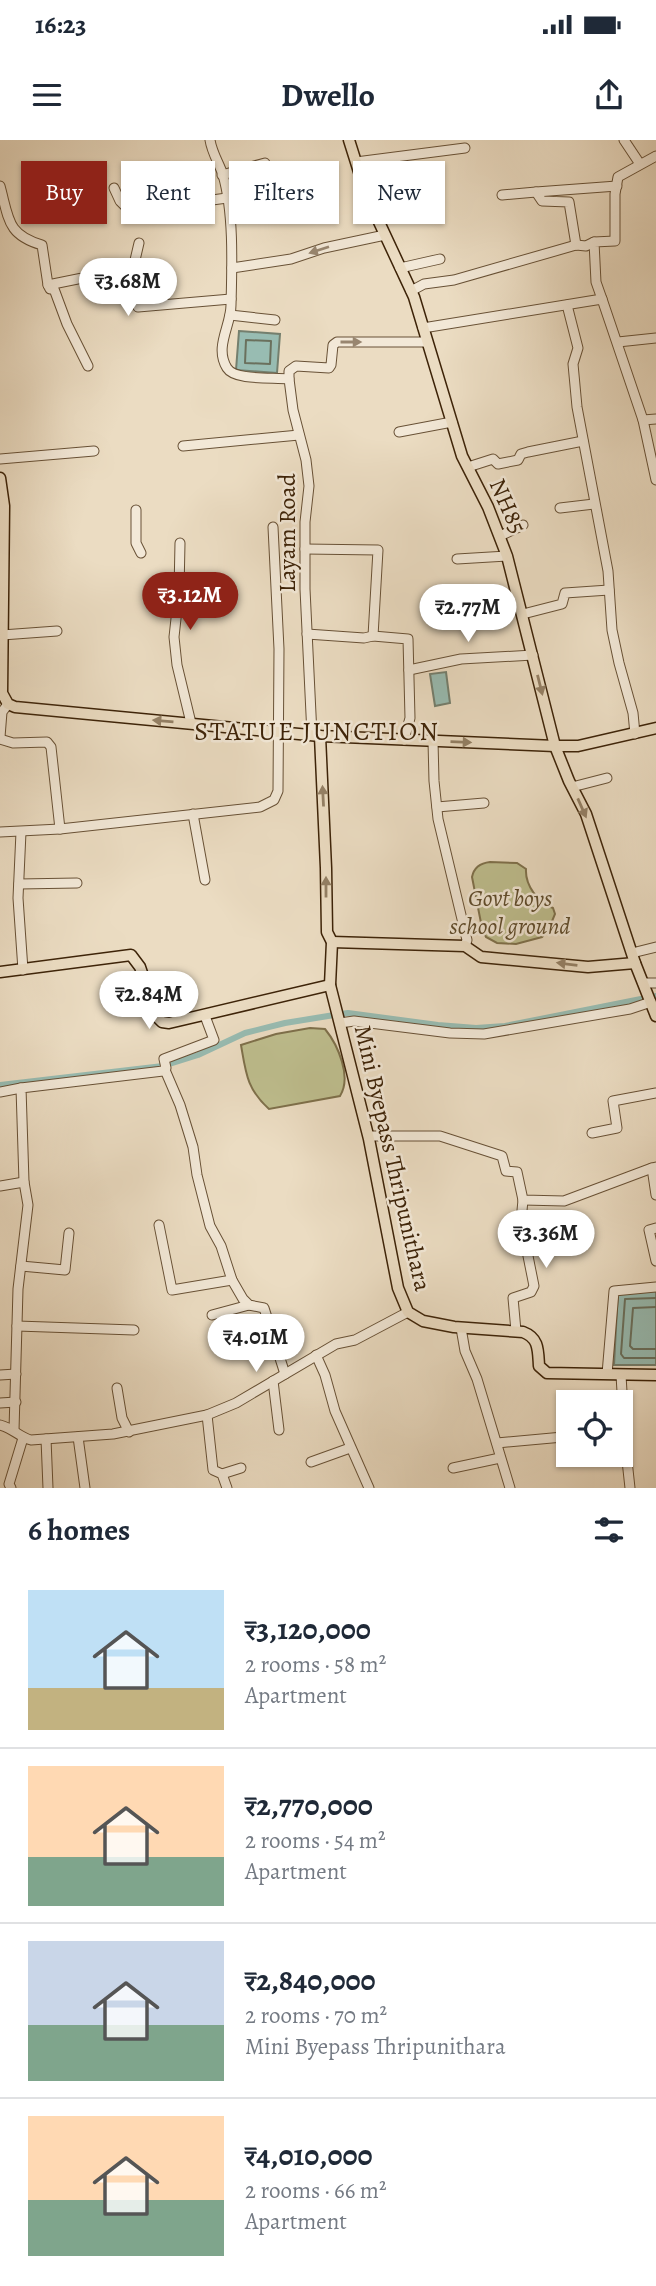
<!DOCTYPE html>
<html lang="en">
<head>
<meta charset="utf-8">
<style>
  body { margin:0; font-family:Alegreya,serif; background:#f2f2f3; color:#1f2937; height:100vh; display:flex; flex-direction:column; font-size:26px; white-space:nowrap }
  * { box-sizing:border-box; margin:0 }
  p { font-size:23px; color:#747a83 }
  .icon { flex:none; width:38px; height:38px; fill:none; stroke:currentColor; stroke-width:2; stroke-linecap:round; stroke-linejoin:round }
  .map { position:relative; height:1348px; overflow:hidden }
  .sheet { display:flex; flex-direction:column; background:#fff; flex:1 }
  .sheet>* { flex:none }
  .top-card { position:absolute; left:21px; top:21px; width:614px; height:63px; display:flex; gap:14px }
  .controls { position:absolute; left:556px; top:1250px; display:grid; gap:14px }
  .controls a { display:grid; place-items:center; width:77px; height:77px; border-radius:0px; background:#fff; box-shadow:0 2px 5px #0004; font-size:35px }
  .price { position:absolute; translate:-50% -60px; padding:0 16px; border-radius:24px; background:#fff; color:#222; font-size:23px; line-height:46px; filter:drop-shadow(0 2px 4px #0008) }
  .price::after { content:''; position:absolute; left:50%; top:42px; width:21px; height:16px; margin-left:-10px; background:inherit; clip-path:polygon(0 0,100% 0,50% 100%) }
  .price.on { background:#8f2418; color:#fff }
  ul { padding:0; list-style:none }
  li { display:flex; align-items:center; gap:21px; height:175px; padding:0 28px }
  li+li { border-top:2px solid #e0e1e3 }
  li span { display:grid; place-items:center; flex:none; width:196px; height:140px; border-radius:0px; color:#555 }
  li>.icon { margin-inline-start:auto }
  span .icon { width:84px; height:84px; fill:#fffc; stroke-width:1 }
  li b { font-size:30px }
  h2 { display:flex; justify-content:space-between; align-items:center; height:84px; padding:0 28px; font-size:30px }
  .tag { padding:0 24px; border-radius:0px; background:#fff; box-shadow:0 2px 5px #0004; font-size:24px; line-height:63px }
  .tag.on { background:#8f2418; color:#fff }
  .status { display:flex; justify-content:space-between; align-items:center; height:49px; padding:0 35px; background:#fff; direction:ltr }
  .status svg { height:19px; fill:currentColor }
  header { display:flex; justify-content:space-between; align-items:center; height:91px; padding:0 28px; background:#fff; font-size:32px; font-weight:600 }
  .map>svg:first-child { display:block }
</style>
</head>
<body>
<div class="status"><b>16:23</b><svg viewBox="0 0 49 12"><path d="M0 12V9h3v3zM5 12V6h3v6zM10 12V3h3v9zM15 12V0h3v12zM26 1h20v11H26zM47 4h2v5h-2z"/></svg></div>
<header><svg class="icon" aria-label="menu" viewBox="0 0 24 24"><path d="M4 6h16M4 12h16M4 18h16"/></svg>Dwello<svg class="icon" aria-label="share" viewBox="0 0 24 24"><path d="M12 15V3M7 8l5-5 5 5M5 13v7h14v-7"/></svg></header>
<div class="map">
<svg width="656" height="1348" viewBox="0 0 656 1348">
  <rect width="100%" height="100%" fill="#ebdcc2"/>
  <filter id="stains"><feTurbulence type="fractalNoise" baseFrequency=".00286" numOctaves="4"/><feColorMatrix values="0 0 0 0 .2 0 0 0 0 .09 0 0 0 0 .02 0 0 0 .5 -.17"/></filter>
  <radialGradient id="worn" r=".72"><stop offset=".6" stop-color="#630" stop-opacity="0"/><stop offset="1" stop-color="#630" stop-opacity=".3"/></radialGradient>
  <g fill="#bebe8e" stroke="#7e704b" stroke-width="2">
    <path d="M490,722l27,1 9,6c-1,16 12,34 27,39l2,6 -7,17 -6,6 -26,7 -19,-1 -11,-6 -4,-9 -10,-51c2,-10 9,-14 18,-15z"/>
    <path d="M310,888l15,1c13,16 27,48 15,67l-71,13c-22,-20 -23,-35 -28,-64l35,-11z"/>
  </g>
  <g fill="#98bcb2" stroke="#747f6e" stroke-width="2">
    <polygon points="239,191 280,194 277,233 236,230"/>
    <polygon points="446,532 450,563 435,566 430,534"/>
    <polygon points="618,1150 656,1151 656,1225 614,1225"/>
  </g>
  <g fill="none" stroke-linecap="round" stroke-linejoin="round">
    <g stroke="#6a705d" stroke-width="2">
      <polygon points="246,200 271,201 270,224 245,223"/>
      <polyline points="656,1158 625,1159 621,1214 624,1218 656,1218"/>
      <polyline points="656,1167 633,1168 630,1206 633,1209 656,1209"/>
    </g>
    <polyline stroke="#98bcb2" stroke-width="6" points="0,945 163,926 198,915 245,893 285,883 328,876 348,873 438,885 476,888 505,886 656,856"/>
    <defs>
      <g id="minor">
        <path d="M210,0c2,13 9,23 13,35 11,38 9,91 8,130 0,21 -17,42 -4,63 8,13 47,9 62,11l4,31 13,50 3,26 -4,36v67l7,146"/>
        <polyline points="624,0 640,24"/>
        <polyline points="356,22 465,8"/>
        <polyline points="222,35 265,23"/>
        <path d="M0,46c9,33 7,49 42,59l6,40 2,4h4l13,35 21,42"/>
        <polyline points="114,48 120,61 130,71 227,58"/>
        <polyline points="502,55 536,52"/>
        <polyline points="576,105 569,62 542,61 536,52 617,46"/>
        <polyline points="232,128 291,119 324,108 385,95"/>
        <polyline points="400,128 440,119"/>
        <polyline points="132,133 139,103"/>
        <polyline points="48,145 122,130 132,133 135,142 138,167 231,159"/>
        <polyline points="411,151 424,144 454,140 576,105 586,106 594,102"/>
        <polyline points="602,159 596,142 594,102 615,101 615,54 618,37 656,16"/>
        <polyline points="567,165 578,208 573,224 577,267 608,431 612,490 619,523 633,573 635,594"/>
        <polyline points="230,175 275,180"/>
        <polyline points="423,188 602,159 643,280 656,340"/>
        <polyline points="618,202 656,198"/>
        <polyline points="289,239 289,231 296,226 329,228 331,225 333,205 337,202 427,202"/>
        <polyline points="643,280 656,279"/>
        <polyline points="399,292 452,282"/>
        <polyline points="183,306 299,295"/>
        <polyline points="0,319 94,311"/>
        <polyline points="468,327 493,319 498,324 518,320 521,314 528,312 583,301"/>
        <polyline points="560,368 594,364"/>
        <polyline points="136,370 136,403 141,413"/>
        <polyline points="500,396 523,385"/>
        <polyline points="180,403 179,451 174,497 177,525 191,583"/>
        <polyline points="305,409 378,410 373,496 408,499 410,578 404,600"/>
        <polyline points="457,419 507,416"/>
        <polyline points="523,474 562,464 565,453 609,450"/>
        <polyline points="307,494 364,498 373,496"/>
        <polyline points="2,495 57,491"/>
        <polyline points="409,530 461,519 533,515"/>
        <polyline points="0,597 2,572 8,564"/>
        <polyline points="0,599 13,603 47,602 51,607 60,689"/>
        <polyline points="433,601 434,641 438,679 467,800 465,806"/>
        <polyline points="572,647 607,638"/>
        <polyline points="437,667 484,663"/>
        <polyline points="193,674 205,740"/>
        <polyline points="0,692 60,689 260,667 274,660 278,651 279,509 273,387"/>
        <polyline points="21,692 18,758 23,830"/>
        <polyline points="19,744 77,743"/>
        <polyline points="632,813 656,807"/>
        <polyline points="643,843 656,843"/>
        <polyline points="340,883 354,881 450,893 484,894 630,869 651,862"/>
        <polyline points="165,930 180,965 193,1007 197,1035 210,1086 221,1106 232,1140 243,1159 249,1165 264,1168 285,1234"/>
        <polyline points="0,952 21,948"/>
        <polyline points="592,993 617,988 613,961 656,953"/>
        <polyline points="369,996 440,996 502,1016 506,1031 517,1032 523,1060 564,1061 652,1028"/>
        <polyline points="656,1027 652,1028 656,1055"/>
        <polyline points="0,1046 24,1042"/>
        <polyline points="159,1085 172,1150 232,1140"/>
        <polyline points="656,1088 649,1090 656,1121"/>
        <polyline points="21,1126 65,1130 69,1093"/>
        <polyline points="212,1175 249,1165"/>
        <polyline points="17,1186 134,1190"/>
        <polyline points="461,1188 465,1211 477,1239 510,1348"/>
        <polyline points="516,1191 513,1158 531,1152 534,1146 521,1081 523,1060"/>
        <polyline points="316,1215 325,1235 335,1271 369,1348"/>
        <polyline points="607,1234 614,1151 656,1147"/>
        <polyline points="0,1235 16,1234"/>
        <polyline points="621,1235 625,1302 630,1348"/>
        <polyline points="273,1241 279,1290"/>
        <polyline points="117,1248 122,1278 129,1292"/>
        <polyline points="0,1263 16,1262"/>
        <path d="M0,1285c13,3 19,12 31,15l82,-6 94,-19"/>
        <polyline points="14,1290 18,1149 28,1065 24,1042 21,948 163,931 166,928 164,919 214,900 205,876"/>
        <polyline points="78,1297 85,1348"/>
        <polyline points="46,1299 48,1348"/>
        <polyline points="497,1303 563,1297"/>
        <polyline points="311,1322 350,1308"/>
        <polyline points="453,1328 500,1318"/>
        <polyline points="222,1334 241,1328"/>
        <polyline points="11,1348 9,1344 23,1298"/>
        <polyline points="227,1348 222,1334 213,1330 207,1275 236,1263 336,1204 355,1200 408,1172"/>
      </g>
      <g id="major">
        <polyline points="349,0 366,54 414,157 462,316 488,367 507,416 555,606 569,641 586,674 635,823 656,876"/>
        <polyline points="0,338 4,366 2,553 8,564 15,567 320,596 555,606 578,606 656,588"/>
        <path d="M320,596l6,132 1,64 5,10 -2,43 39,154 29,149 10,24 15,9 31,6 69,5c16,6 15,18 16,34l8,7 109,2"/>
        <polyline points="332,802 465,806 481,817 588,827 635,823"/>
        <polyline points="0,832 131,815 140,827 157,877 162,882 169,883 330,845"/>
      </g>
    </defs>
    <use href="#minor" stroke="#685136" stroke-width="11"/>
    <use href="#major" stroke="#3d2308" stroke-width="13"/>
    <use href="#minor" stroke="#f2e8d7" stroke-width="9"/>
    <use href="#major" stroke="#ebdcc2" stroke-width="10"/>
  </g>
  <defs><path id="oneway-solid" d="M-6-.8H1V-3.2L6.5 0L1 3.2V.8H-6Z" transform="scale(1.75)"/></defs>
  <g fill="#988670">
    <use href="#oneway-solid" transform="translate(319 110) rotate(162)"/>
    <use href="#oneway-solid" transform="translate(351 202)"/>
  </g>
  <g fill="#948065">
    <use href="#oneway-solid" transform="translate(540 545) rotate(76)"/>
    <use href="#oneway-solid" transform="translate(163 581) rotate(-175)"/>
    <use href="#oneway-solid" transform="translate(461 602) rotate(2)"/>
    <use href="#oneway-solid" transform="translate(323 656) rotate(-93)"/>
    <use href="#oneway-solid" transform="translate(582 668) rotate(66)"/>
    <use href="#oneway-solid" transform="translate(326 747) rotate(-90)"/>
    <use href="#oneway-solid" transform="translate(567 824) rotate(-173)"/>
  </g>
  <g text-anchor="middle" stroke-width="5" stroke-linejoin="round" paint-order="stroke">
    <g font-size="24" fill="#3d2308" stroke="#f2e8d7">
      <text transform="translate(508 366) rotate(66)" y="8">NH85</text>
      <text transform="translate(287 393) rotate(-90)" y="8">Layam Road</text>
      <text transform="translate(393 1018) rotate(77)" y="8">Mini Byepass Thripunithara</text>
    </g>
    <g font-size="24" font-style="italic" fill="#5d4a2a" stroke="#f2e8d7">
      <text x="510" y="766">Govt boys<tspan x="510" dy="28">school ground</tspan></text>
    </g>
    <g font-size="26" letter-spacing="2" fill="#3d2308" stroke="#f2e8d7">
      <text x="317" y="600">STATUE JUNCTION</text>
    </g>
  </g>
  <rect width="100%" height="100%" filter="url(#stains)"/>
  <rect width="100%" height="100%" fill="url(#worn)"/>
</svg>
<div class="controls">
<a><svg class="icon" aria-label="locate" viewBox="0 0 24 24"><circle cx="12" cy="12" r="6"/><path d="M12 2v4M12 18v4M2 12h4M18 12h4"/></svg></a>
</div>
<b class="price" style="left:128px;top:178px">₹3.68M</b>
<b class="price on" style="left:190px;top:492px">₹3.12M</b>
<b class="price" style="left:468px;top:504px">₹2.77M</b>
<b class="price" style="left:149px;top:891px">₹2.84M</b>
<b class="price" style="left:546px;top:1130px">₹3.36M</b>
<b class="price" style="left:256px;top:1234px">₹4.01M</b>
<div class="top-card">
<a class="tag on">Buy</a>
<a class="tag">Rent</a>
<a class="tag">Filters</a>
<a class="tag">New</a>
</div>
</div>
<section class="sheet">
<h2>6 homes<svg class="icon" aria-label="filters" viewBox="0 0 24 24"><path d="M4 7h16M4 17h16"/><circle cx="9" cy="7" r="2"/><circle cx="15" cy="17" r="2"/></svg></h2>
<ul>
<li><span style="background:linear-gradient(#bfe0f5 70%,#c2b280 0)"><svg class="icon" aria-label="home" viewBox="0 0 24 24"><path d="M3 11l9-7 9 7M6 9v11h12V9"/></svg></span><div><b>₹3,120,000</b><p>2 rooms · 58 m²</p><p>Apartment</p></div></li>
<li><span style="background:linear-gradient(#ffd9b3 65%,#7fa58c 0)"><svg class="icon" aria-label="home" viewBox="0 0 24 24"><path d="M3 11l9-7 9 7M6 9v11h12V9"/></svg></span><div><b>₹2,770,000</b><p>2 rooms · 54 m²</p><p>Apartment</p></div></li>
<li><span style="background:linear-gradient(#c9d6e8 60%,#7fa58c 0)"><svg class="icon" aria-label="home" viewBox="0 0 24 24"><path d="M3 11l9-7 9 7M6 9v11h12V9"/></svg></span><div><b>₹2,840,000</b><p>2 rooms · 70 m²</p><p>Mini Byepass Thripunithara</p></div></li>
<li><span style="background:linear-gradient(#ffd9b3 60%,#7fa58c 0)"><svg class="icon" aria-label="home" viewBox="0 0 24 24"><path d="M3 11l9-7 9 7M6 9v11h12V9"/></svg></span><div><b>₹4,010,000</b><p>2 rooms · 66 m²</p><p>Apartment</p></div></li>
</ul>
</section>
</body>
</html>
